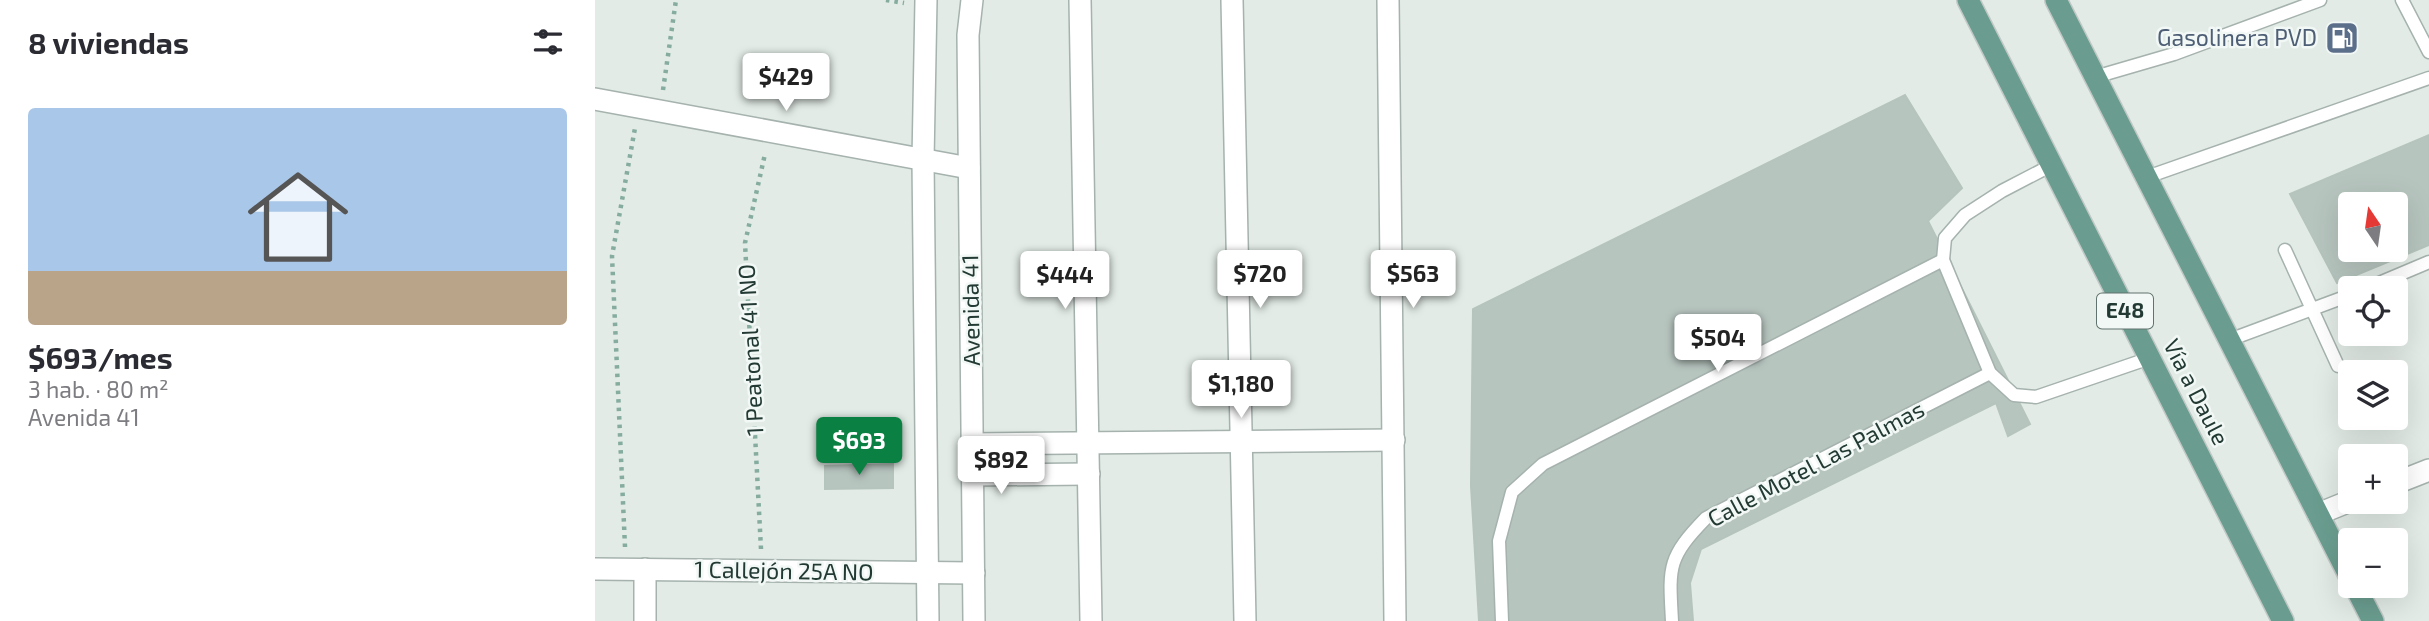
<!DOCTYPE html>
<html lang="es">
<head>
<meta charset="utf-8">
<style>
  body { margin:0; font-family:"Exo 2",sans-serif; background:#f7f7f7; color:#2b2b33; height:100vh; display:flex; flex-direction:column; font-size:26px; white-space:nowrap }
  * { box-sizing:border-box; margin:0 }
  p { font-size:23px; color:#7c7c81 }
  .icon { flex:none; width:38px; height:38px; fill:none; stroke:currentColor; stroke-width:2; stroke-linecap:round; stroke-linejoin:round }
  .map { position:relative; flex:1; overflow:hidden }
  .panel { display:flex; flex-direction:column; background:#fff; width:595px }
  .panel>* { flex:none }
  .needle { width:46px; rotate:347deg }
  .controls { position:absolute; left:1743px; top:192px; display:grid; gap:14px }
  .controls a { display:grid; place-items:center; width:70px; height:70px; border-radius:7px; background:#fff; box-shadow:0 7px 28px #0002; font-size:35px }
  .price { position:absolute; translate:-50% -60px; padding:0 16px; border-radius:7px; background:#fff; color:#222; font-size:23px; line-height:46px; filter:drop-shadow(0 2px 4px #0008) }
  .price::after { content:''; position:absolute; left:50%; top:42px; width:21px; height:16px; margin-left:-10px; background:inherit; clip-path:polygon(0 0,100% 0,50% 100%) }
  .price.current { background:#0b8043; color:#fff }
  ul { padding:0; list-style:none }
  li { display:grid; align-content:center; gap:14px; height:371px; padding:0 28px }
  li+li { border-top:2px solid #e1e1e2 }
  li span { display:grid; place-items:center; height:217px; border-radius:7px; color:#555 }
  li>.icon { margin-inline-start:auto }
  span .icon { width:126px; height:126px; fill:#fffc; stroke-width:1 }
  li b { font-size:30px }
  h2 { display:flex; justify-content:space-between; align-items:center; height:84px; padding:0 28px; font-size:30px }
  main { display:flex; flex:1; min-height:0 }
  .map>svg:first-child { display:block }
</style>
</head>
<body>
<main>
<section class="panel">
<h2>8 viviendas<svg class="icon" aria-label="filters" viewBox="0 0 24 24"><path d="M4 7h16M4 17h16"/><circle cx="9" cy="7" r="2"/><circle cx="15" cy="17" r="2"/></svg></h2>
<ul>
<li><span style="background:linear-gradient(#a9c7e8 75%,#b9a48a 0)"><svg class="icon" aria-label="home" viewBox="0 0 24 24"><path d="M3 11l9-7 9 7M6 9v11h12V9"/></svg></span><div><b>$693/mes</b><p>3 hab. · 80 m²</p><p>Avenida 41</p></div></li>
</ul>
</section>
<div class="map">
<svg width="1834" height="621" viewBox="0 0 1834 621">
  <rect width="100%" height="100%" fill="#e2ebe6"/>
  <g fill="#b7c5bf" stroke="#b5c4bd" stroke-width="2" fill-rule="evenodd">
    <polygon points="1310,95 1367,188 1333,221 1435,424 1413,436 1401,403 1106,549 1095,583 1098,621 884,621 876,486 878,309"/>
    <path d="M1834,135v110l-92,38 -47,-89zM1755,205h46v45h-46z"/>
    <polygon points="298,464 298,488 230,489 230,466"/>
  </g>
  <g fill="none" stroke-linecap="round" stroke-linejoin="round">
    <defs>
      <g id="service">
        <polyline points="1807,0 1834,52"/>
        <polyline points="1500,77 1579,54 1725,0"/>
        <polyline points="1457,165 1407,191 1370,215 1350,238 1348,260 1395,373 1419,395 1441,397 1555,358"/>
        <polyline points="1552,177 1834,78"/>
        <polyline points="1690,250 1743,366"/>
        <polyline points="1770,289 1834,262"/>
        <polyline points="1634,340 1755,295"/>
        <polyline points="907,621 904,541 917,492 948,464 1348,260"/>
        <path d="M1077,621c-3,-54 -5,-63 34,-103l284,-145"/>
      </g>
      <g id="minor">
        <polyline points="331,0 328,160 333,621"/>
        <polyline points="377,0 373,35 379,621"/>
        <polyline points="485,0 496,621"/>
        <polyline points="637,0 650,621"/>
        <polyline points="793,0 800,621"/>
        <polyline points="0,99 374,168"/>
        <polyline points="377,444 799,440"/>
        <polyline points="378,475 494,474"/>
        <polyline points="1801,483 1834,470"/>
        <polyline points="1723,514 1755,501"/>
        <polyline points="0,569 379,573"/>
        <polyline points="50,569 50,621"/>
      </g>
      <g id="primary">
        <polyline points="1373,0 1688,621"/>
        <polyline points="1461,0 1755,577"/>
        <polyline points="1760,586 1778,621"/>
      </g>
    </defs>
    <use href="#service" stroke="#a5b2ad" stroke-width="15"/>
    <use href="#minor" stroke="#a5b2ad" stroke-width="24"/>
    <use href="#primary" stroke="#c1c8c6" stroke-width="24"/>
    <g stroke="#85ac9f" stroke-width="4.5" stroke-dasharray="3.5 5" stroke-linecap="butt">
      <polyline points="291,0 309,3"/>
      <polyline points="68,90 81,0"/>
      <polyline points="30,547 17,256 40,128"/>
      <polyline points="166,549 150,243 170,154"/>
    </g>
    <use href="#service" stroke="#fff" stroke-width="12"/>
    <use href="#minor" stroke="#fff" stroke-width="21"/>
    <use href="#primary" stroke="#6a9d8f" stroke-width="21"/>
  </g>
  <defs>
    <symbol id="fuel-square" viewBox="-11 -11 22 22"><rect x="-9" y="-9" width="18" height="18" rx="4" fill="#5c6f8a" stroke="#f2f8f5"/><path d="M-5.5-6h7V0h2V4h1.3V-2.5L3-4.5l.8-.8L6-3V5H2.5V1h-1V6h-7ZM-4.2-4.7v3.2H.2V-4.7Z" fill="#fff"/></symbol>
  </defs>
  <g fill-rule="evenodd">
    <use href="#fuel-square" x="1728" y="19" width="38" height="38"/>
  </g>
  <g text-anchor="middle" stroke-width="5" stroke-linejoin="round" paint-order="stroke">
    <rect fill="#f2f8f5" stroke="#61736e" stroke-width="2" x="1502" y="293.5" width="56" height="35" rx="5"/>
    <g font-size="21" font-weight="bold" fill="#233a34">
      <text x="1530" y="318">E48</text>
    </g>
    <g font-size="23" fill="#4e5e75" stroke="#f2f8f5" text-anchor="end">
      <text x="1722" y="46">Gasolinera PVD</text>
    </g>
    <g font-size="23" fill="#233a34" stroke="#f2f8f5">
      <text transform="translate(376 310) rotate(-91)" y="8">Avenida 41</text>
      <text transform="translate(156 350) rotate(-93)" y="8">1 Peatonal 41 NO</text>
      <text transform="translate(1601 392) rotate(63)" y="8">Vía a Daule</text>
      <text transform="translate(1221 464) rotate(-28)" y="8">Calle Motel Las Palmas</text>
      <text transform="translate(189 571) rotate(1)" y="8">1 Callejón 25A NO</text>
    </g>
  </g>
</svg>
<div class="controls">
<a><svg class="needle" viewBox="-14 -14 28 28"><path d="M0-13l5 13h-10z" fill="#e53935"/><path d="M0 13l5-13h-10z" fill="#7c7c81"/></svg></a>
<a><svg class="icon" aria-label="locate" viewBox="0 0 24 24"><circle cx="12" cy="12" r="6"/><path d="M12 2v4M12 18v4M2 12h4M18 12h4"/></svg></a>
<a><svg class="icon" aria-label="layers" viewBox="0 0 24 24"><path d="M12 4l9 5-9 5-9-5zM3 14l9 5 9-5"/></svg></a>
<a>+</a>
<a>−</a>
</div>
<b class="price" style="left:191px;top:113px">$429</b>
<b class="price" style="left:665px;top:310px">$720</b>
<b class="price" style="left:818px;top:310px">$563</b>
<b class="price" style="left:470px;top:311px">$444</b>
<b class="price" style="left:1123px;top:374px">$504</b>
<b class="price" style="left:646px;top:420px">$1,180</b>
<b class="price current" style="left:264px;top:477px">$693</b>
<b class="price" style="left:406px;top:496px">$892</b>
</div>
</main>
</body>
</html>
